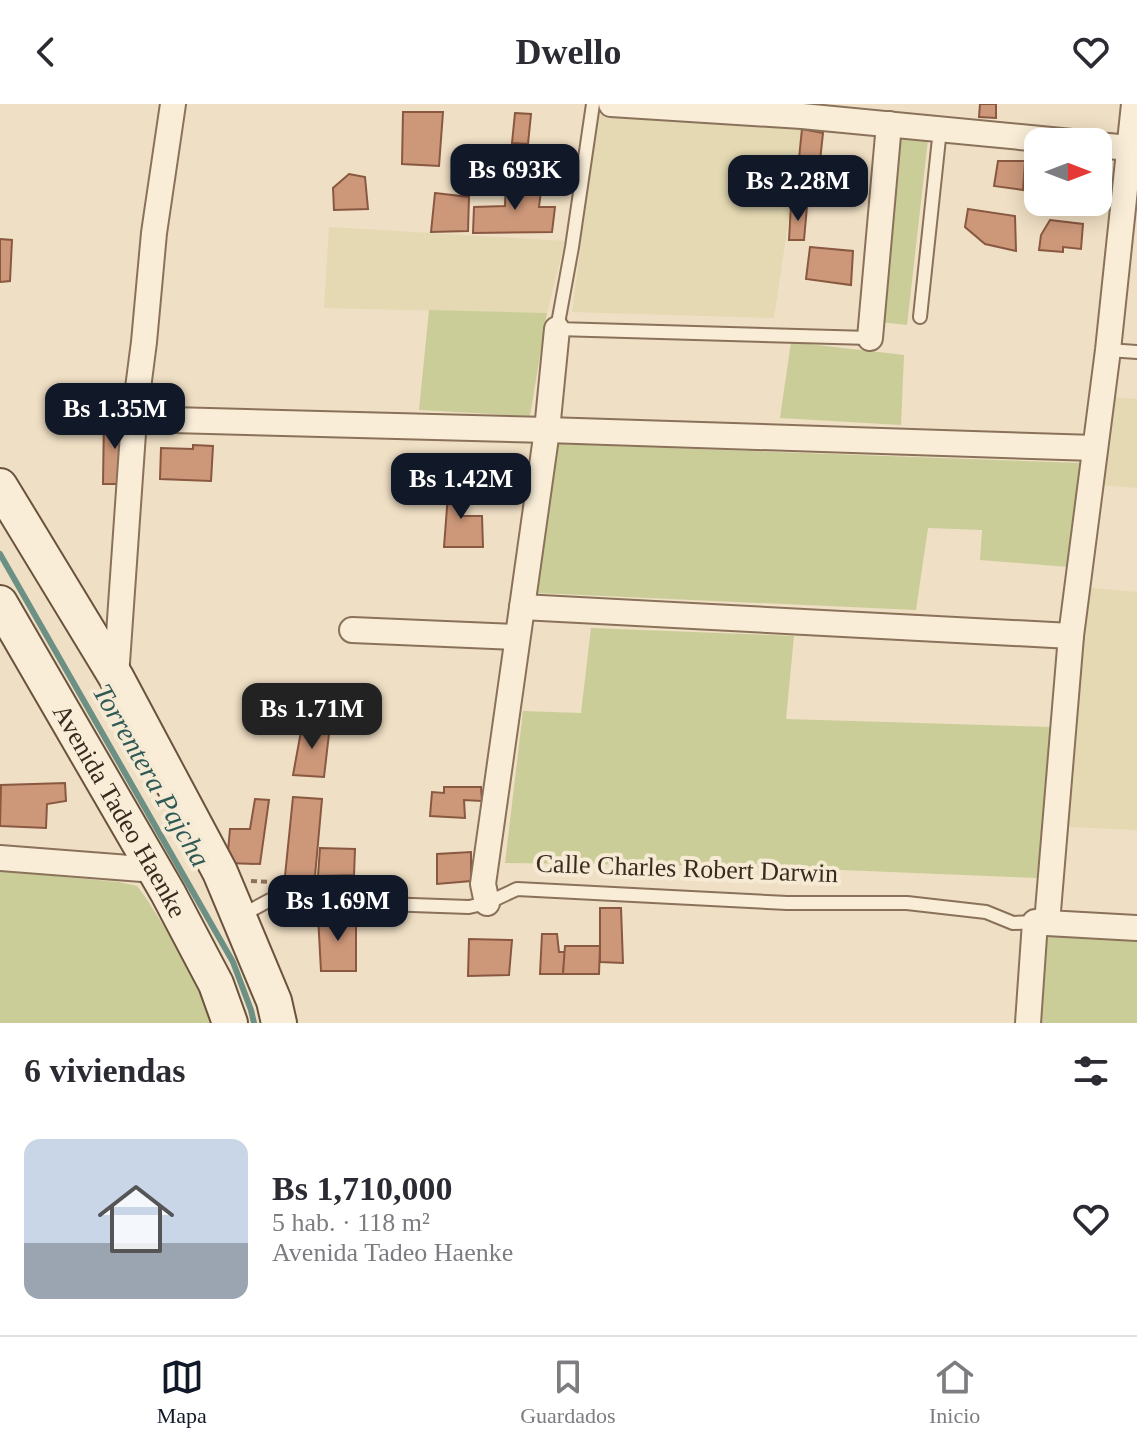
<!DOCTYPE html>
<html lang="es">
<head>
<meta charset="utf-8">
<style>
  body { margin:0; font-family:Georgia,serif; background:#f7f7f7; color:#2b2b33; height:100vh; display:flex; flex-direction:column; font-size:30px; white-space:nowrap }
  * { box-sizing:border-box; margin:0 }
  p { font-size:26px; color:#7c7c81 }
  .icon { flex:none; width:44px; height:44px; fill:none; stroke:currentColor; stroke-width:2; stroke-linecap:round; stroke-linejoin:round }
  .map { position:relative; height:919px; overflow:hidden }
  .drawer { display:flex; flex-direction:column; background:#fff; flex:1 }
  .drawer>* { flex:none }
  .needle { width:52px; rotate:90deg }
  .tools { position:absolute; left:1024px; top:24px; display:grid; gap:16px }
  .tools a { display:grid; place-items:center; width:88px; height:88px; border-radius:16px; background:#fff; box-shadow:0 4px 20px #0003; font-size:40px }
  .price { position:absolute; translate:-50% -68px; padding:0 18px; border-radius:16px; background:#111827; color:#fff; font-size:26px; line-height:52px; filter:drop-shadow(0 2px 4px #0008) }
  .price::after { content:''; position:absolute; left:50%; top:48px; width:24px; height:18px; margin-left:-12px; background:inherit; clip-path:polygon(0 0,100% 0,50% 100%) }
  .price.current { background:#222; color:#fff }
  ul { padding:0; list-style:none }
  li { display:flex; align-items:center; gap:24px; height:200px; padding:0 24px }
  li span { display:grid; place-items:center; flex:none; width:224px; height:160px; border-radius:16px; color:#555 }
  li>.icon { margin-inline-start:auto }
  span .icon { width:96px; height:96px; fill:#fffc; stroke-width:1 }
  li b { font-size:34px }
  h2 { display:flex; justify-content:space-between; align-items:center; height:96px; padding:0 24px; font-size:34px }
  header { display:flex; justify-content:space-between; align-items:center; height:104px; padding:0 24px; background:#fff; font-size:36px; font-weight:600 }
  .tabs { display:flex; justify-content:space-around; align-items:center; height:112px; border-top:2px solid #e1e1e2; background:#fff; font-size:22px; color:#7c7c81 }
  .tabs a { display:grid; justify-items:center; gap:4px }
  .tabs .current { color:#111827 }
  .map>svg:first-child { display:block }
</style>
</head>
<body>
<header><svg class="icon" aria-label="back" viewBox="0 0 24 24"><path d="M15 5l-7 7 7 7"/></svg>Dwello<svg class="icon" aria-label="heart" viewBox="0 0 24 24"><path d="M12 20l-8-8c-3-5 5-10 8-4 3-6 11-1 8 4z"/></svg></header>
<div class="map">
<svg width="1137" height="919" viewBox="0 0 1137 919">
  <rect width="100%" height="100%" fill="#efdfc4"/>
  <g fill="#e4d9b2">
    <polygon points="598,11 802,25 774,214 572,208"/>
    <polygon points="329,123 565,137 547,209 324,204"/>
    <polygon points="1111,293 1137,295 1137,384 1101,381"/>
    <polygon points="1090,484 1137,488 1137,726 1069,723 1074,626"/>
  </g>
  <g fill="#cacd98">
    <polygon points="900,33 928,36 907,221 879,218"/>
    <polygon points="429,206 547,209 530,312 419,306"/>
    <polygon points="791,238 904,251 901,321 780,314"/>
    <polygon points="558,340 1081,359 1068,463 980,456 982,426 928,424 916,506 537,489"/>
    <polygon points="591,524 794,532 786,615 1051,623 1037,774 741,762 505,759 523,607 581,609"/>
    <polygon points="0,767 119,778 137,782 146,794 181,849 214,919 0,919"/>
    <polygon points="1047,830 1137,837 1137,919 1041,919"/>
  </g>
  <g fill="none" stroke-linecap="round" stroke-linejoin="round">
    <polyline stroke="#6d9085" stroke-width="6" points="0,450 233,858 251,906 254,919"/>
  </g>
  <g fill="#cd987a" stroke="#895840" stroke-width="2">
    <polygon points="980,0 996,0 996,14 979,13"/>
    <polygon points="403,8 443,8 439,62 402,60"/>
    <polygon points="515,9 531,10 528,40 512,39"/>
    <polygon points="802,25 823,29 818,75 797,74"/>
    <polygon points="998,57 1025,57 1023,86 994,82"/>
    <polygon points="349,70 365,73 368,105 334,106 333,84"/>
    <polygon points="506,70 521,70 521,86 541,87 539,103 555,103 552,128 473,129 474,103 505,102"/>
    <polygon points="435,89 469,93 468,127 431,128"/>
    <polygon points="791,101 807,102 804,136 789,136"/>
    <polygon points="968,105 1015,112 1016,147 985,140 965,123"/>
    <polygon points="1050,116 1083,120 1081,145 1063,143 1063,148 1039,146 1041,131"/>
    <polygon points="0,135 12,136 10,177 0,178"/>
    <polygon points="810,143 853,147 851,181 806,175"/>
    <polygon points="104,314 127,314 126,380 103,380"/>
    <polygon points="193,341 213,342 211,377 160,375 161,344 193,345"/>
    <polygon points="449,377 467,377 461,412 482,412 483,443 444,443"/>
    <polygon points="330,621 324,673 293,671 302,622"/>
    <polygon points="65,679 66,697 47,700 46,724 0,722 1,681"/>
    <polygon points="444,683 481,683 482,697 464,696 465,714 430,712 432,688 444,689"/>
    <polygon points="293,693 322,695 315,772 285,772"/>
    <polygon points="255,695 269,696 260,760 227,759 230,725 250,725"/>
    <polygon points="320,744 355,745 354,771 318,772"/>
    <polygon points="471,748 471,777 437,780 437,750"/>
    <polygon points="600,804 621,804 623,859 600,858"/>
    <polygon points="318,812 356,812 356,867 321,867"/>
    <polygon points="542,830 557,830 559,848 565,848 563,870 540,870"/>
    <polygon points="469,835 512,836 509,871 468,872"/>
    <polygon points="565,842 600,842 599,870 563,870"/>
  </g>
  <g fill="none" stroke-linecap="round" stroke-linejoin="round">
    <defs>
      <g id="service">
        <polyline points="593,0 572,143 557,225 870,234"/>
        <polyline points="920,213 940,25"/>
        <polyline points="1108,246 1137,248"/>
        <polyline points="242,811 270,796 469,803 487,799 517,785 787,799 907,799 986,808 1013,819 1037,818"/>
      </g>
      <g id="minor">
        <polyline points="611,0 802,12 1072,38"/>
        <polyline points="1134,0 1108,246 1071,532 1047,819 1137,824"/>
        <polyline points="1098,41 1129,44"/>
        <polyline points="870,234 889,20"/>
        <polyline points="134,315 547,326 1095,344"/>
        <polyline points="522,503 1071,532"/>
        <polyline points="352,526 517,533"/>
        <polyline points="116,573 134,315 144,238 154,129 173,0"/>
        <polyline points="0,754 155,766"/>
        <polyline points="487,799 483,780 547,326 557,225"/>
        <polyline points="1028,919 1035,818"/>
      </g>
      <g id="secondary">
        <polyline points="0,382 116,573 220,768 274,897 279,919"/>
        <path id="s1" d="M0,499l168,290 48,91 14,39"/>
      </g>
    </defs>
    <use href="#service" stroke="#8a715a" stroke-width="16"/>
    <use href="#minor" stroke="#8a715a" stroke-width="28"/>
    <use href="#secondary" stroke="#6b523d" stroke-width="38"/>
    <polyline stroke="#8a715a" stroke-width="4" stroke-dasharray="6 4" stroke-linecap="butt" points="251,777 270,778"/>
    <use href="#service" stroke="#f9edd8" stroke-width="12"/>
    <use href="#minor" stroke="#f9edd8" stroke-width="24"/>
    <use href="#secondary" stroke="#f9edd8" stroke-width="34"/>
  </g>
  <g text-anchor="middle" stroke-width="8" stroke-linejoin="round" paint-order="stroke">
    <g font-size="26" fill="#392a1e" stroke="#f6ead4">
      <text dy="9" stroke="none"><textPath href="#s1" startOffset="240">Avenida Tadeo Haenke</textPath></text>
      <text transform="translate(687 764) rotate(2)" y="9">Calle Charles Robert Darwin</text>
    </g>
    <g font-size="28" font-style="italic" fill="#2e5954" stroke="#f6ead4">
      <text transform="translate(152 671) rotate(60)" y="10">Torrentera Pajcha</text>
    </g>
  </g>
</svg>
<div class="tools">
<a><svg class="needle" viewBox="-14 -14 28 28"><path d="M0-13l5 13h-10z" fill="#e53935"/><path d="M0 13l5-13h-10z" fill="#7c7c81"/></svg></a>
</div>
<b class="price" style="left:515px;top:108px">Bs 693K</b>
<b class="price" style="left:798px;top:119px">Bs 2.28M</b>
<b class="price" style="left:115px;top:347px">Bs 1.35M</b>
<b class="price" style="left:461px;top:417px">Bs 1.42M</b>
<b class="price current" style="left:312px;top:647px">Bs 1.71M</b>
<b class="price" style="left:338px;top:839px">Bs 1.69M</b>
</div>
<section class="drawer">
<h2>6 viviendas<svg class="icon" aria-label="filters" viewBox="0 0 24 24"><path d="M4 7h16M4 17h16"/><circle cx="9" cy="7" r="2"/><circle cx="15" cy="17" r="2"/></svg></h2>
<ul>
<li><span style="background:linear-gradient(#c9d6e8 65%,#9aa5b1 0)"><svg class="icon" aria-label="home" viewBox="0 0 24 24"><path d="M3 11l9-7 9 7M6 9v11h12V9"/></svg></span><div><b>Bs 1,710,000</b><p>5 hab. · 118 m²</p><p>Avenida Tadeo Haenke</p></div><svg class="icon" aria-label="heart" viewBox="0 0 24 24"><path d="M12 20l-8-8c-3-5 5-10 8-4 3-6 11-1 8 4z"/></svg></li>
</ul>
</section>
<nav class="tabs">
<a class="current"><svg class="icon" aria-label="map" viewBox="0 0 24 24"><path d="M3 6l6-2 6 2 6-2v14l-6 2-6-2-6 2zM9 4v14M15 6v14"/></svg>Mapa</a>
<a><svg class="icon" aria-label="saved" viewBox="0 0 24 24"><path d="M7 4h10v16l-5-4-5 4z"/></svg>Guardados</a>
<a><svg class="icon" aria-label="home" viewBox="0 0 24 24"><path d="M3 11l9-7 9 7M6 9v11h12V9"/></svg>Inicio</a>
</nav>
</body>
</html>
